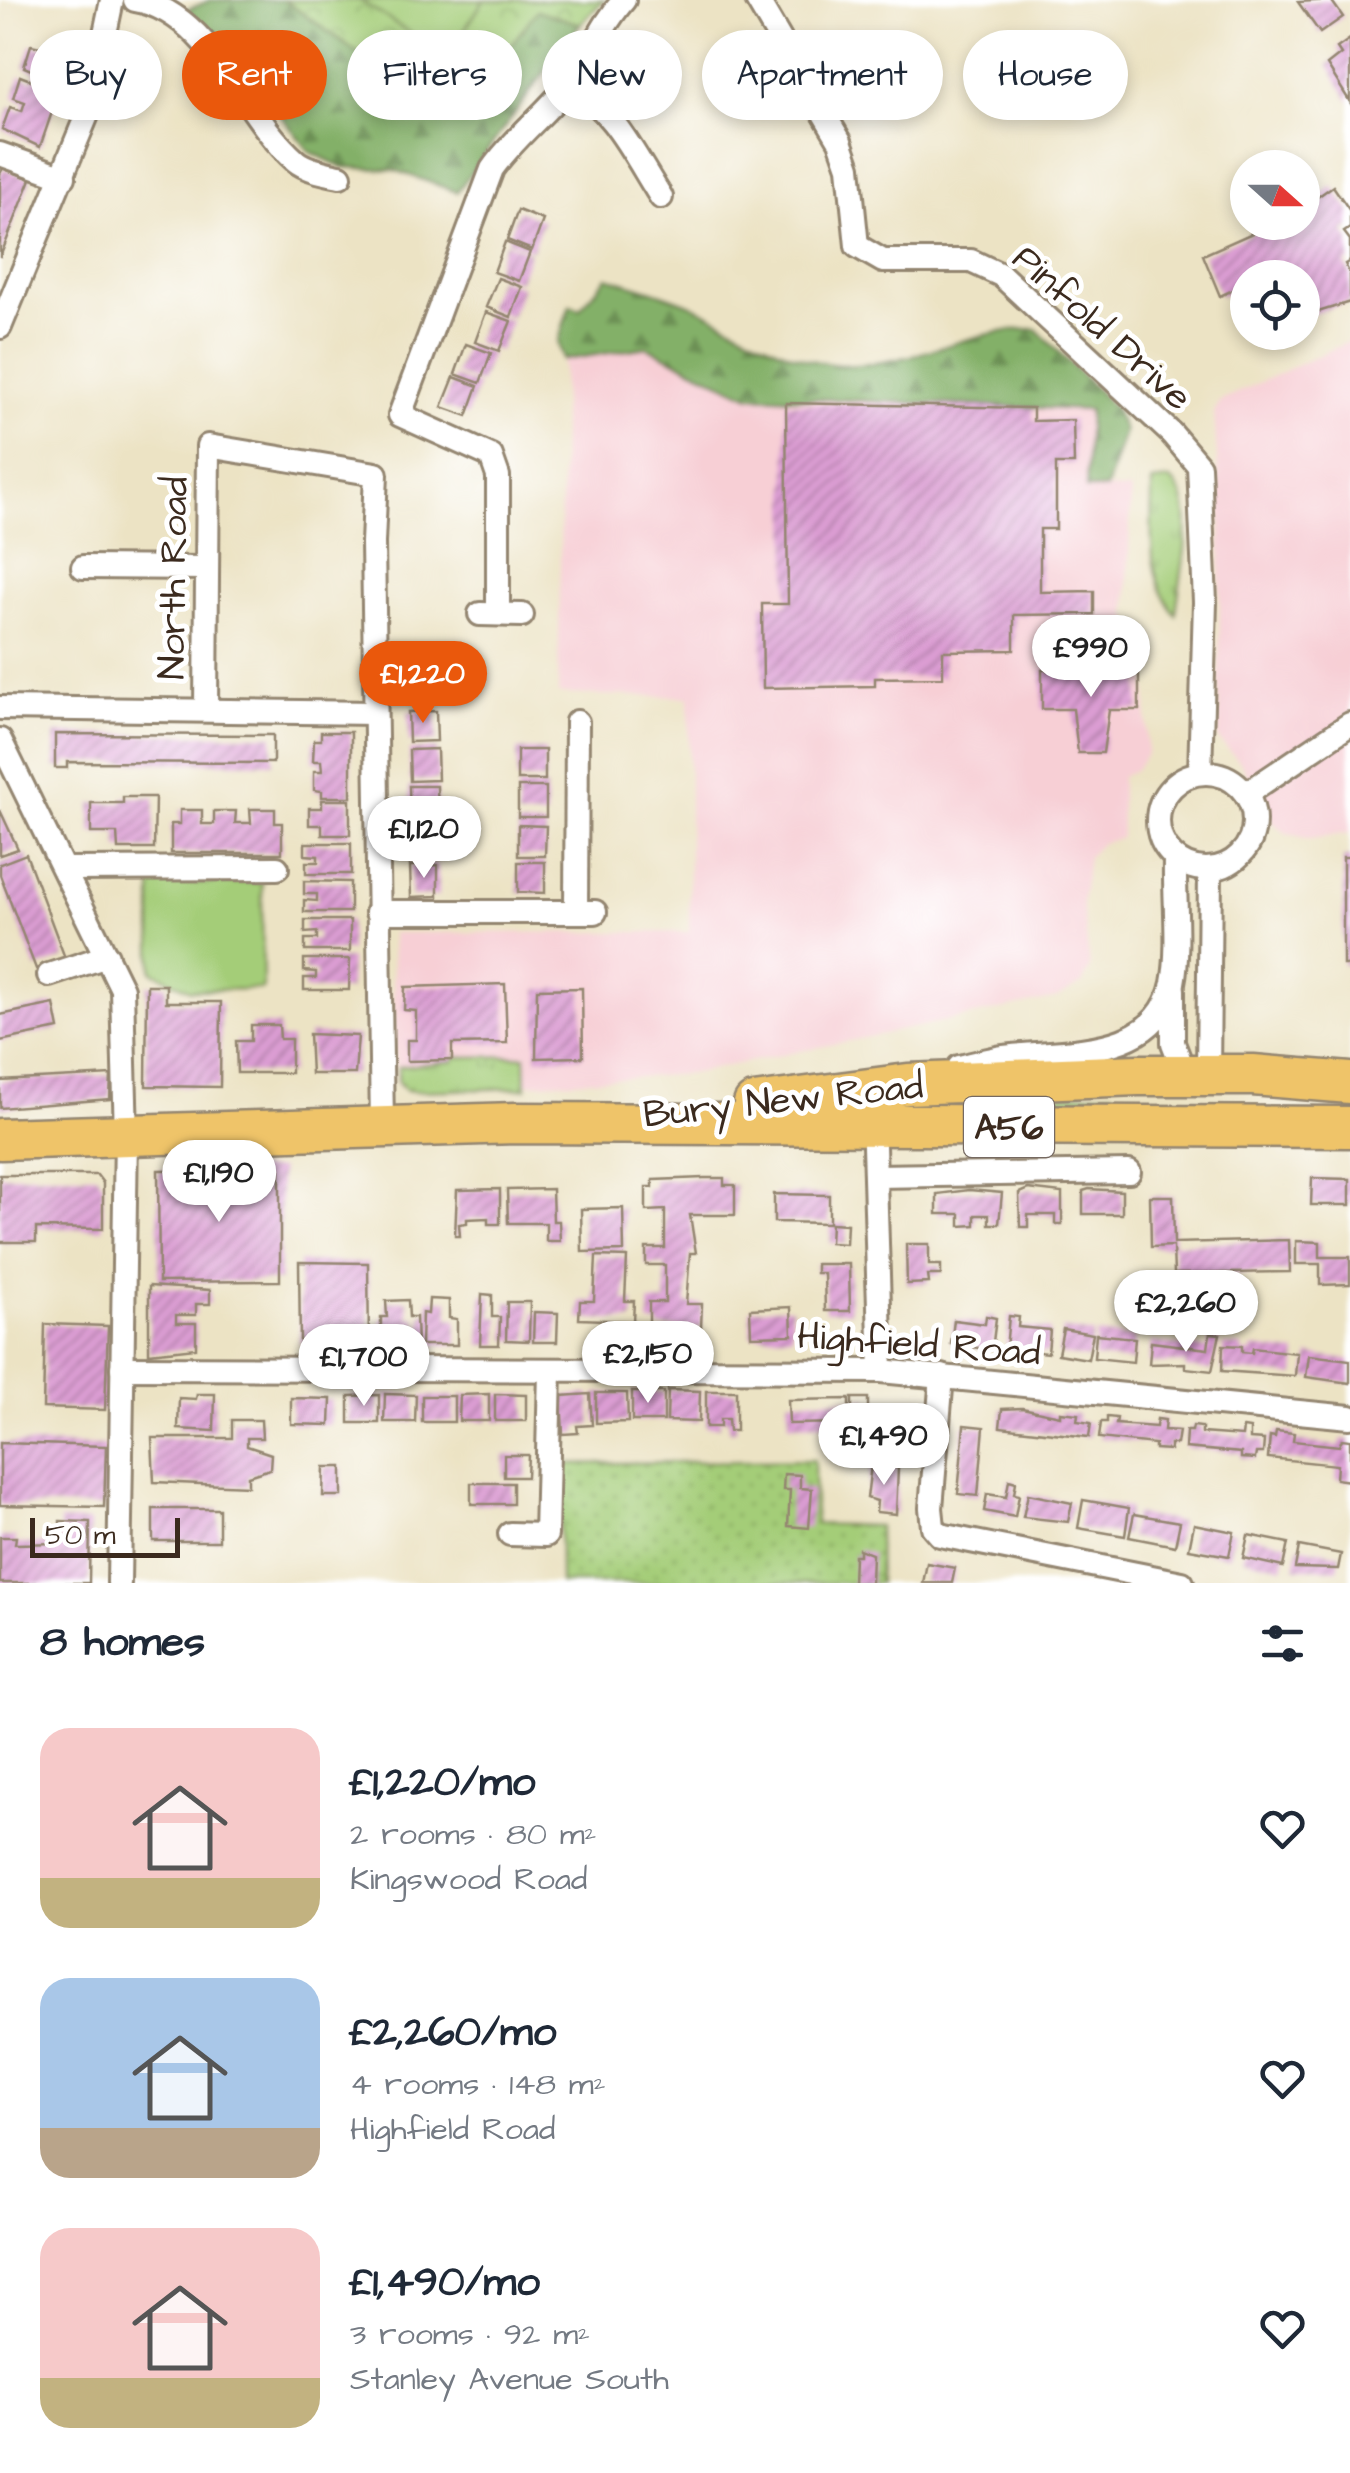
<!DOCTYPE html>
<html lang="en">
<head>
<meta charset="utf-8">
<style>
  body { margin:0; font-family:"Architects Daughter",sans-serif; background:#f2f2f3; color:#1f2937; height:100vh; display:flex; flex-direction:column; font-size:38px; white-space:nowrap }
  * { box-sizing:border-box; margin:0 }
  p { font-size:32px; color:#747a83 }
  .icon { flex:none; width:55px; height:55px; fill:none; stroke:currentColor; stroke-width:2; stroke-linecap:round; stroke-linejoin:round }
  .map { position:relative; height:1583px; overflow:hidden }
  .sheet { display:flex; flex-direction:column; background:#fff; flex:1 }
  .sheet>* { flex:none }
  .guide { position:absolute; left:30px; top:30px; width:1290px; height:90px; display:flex; gap:20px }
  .needle { width:65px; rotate:111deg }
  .fabs { position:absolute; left:1230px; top:150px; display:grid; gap:20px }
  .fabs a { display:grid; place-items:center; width:90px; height:90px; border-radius:50%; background:#fff; box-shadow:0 5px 15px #0003; font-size:50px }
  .scale { position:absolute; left:30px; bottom:25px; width:150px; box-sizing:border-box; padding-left:10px; border:5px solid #3b2a1e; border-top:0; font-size:28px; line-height:35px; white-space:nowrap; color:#3b2a1e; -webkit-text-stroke:8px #fff; paint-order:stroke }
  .price { position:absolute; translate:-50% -85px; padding:0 22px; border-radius:35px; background:#fff; color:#222; font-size:32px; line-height:65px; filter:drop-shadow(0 2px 5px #0008) }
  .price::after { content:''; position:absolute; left:50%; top:60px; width:30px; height:22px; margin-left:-15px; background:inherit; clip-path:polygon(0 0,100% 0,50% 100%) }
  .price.current { background:#ea580c; color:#fff }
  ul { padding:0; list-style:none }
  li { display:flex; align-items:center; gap:30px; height:250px; padding:0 40px }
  li span { display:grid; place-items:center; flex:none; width:280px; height:200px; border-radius:30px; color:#555 }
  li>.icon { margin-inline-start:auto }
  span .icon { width:120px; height:120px; fill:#fffc; stroke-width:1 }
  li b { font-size:42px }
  h2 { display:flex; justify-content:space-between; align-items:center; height:120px; padding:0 40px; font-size:42px }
  .tag { padding:0 35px; border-radius:45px; background:#fff; box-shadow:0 5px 15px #0003; font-size:35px; line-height:90px }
  .tag.current { background:#ea580c; color:#fff }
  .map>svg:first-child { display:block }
</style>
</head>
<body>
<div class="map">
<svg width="1350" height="1583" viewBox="0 0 1350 1583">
  <defs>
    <pattern id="grass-tufts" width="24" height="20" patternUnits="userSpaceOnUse" patternTransform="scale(2.5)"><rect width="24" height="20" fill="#a4cd78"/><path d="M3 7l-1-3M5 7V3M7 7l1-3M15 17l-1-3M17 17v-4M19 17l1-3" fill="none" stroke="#8eb067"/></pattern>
    <pattern id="forest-firs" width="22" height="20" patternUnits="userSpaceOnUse" patternTransform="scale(2.5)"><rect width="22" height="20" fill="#83b068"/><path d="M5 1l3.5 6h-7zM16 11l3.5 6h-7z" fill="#6c8f55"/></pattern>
    <pattern id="park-crowns" width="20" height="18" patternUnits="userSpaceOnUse" patternTransform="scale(2.5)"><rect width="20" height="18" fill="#a4cd78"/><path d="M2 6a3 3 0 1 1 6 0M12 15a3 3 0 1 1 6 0" fill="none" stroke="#8eb067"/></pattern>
    <pattern id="garden-dots" width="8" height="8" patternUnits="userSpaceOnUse" patternTransform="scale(2.5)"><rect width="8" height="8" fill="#a4cd78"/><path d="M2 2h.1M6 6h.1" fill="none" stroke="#8eb067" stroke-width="1.8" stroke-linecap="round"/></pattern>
    <pattern id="building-hatch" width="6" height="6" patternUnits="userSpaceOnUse" patternTransform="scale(2.5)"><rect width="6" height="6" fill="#db9dd3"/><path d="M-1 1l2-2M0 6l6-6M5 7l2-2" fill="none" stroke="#b380ab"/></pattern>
  </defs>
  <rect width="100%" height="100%" fill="#fff"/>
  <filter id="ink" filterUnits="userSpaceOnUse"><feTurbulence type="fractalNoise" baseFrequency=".01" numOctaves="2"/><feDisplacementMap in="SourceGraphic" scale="20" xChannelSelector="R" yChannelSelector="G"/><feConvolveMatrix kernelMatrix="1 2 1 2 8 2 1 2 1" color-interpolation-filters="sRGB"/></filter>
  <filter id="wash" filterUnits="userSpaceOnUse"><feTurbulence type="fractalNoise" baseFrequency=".0048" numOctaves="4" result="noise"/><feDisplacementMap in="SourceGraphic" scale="40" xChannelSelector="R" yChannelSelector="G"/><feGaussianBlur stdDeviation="2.25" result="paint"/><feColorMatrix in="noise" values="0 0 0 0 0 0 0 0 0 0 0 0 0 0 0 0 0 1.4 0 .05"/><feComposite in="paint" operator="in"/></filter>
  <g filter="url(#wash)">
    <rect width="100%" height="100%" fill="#ece3c4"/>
    <g fill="#f7cfd5">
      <polygon points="1350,341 1350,833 1310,839 1286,833 1274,823 1240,762 1218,739 1221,515 1214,412 1221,400"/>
      <polygon points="647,347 750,396 1089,410 1086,488 1131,490 1127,614 1147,653 1147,753 1135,770 1121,777 1121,838 1101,843 1088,857 1082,904 1090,967 1082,984 1057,998 689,1074 404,1091 396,1083 392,933 689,932 689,697 558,694 563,360"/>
    </g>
    <g fill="url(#grass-tufts)" stroke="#707c4b" stroke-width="2.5">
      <path d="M1170,480c32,22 8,101 6,135 -31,-38 -24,-85 -24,-133z"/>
      <polygon points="525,1056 526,1088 415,1091 405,1090 398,1082 398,1067 454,1061 455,1057"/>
      <polygon points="1113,1092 1113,1113 894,1107 914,1102"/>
    </g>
    <g fill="url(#forest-firs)" stroke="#5f6d43" stroke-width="2.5">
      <polygon points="210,0 284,0 418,96 538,9 580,24 457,192 395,170 342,167 310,152 245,71 185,11"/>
      <path d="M607,277c29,9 60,17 87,29 53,26 102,62 163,59 62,-3 118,-37 179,-36l79,80 9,22 -18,58h-20l3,-79 -339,-14 -103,-49 -84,13 -5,-18 12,-37 10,4z"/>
    </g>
    <polygon fill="url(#park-crowns)" stroke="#707c4b" stroke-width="2.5" points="284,0 604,0 580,24 537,10 465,106 419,96"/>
    <polygon fill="url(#garden-dots)" stroke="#707c4b" stroke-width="2.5" points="814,1460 815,1524 878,1526 879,1583 560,1583 559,1464"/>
    <g fill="#a4cd78" stroke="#707c4b" stroke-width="2.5">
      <polygon points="359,0 484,0 447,57"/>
      <polygon points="262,882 263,989 190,990 152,971 152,884"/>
    </g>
    <g id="blocks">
      <g fill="url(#building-hatch)">
        <polygon points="1331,0 1343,17 1320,33 1298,2"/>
        <polygon points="1350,39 1350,102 1327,65 1341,54 1337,48"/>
        <polygon points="31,45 72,54 40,147 2,129 10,107 22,111 25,102 13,98 20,76 33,81 36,72 24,67"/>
        <polygon points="3,168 31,179 0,257 0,174"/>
        <polygon points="1333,186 1350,211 1350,228 1344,232 1350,240 1350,261 1345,264 1350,274 1350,302 1302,317 1302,278 1248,278 1248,283 1220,296 1203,255 1277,222 1302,222 1302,208"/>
        <polygon points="518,210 543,220 532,250 507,240"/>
        <polygon points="505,242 530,252 519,281 494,272"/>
        <polygon points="498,278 522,287 511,317 486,307"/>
        <polygon points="486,312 511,321 499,351 475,342"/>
        <polygon points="466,344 491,353 480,383 455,374"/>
        <polygon points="454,377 478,386 467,416 442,407"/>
        <polygon points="786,403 1033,408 1033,421 1073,420 1074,464 1056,464 1056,529 1040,529 1040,592 1094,591 1094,614 1014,615 1014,650 943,651 943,677 875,678 875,686 763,688 762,604 788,604"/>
        <polygon points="1042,670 1139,670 1139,710 1109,710 1103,753 1078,753 1073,709 1042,709"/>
        <polygon points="436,711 437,741 409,742 408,712"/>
        <polygon points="321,732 351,732 351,797 322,797 322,791 314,790 314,771 322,771 321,761 313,761 314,740 321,740"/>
        <polygon points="55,734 273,735 273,763 67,762 67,768 55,768"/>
        <polygon points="437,749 438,780 410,781 409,750"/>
        <rect x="517" y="750" width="28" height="30"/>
        <polygon points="409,786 437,786 438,816 410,817"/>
        <rect x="518" y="787" width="28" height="30"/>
        <polygon points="123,797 155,797 154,849 118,849 117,833 91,833 91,803 123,803"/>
        <polygon points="322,800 350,800 350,835 322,835 322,825 309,825 309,808 322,808"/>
        <polygon points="250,809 275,809 275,823 282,823 282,853 171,853 171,824 180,824 180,810 202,810 202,824 214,824 214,811 236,811 235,823 251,823"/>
        <polygon points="0,810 18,849 0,855"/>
        <polygon points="437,825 438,856 411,857 410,826"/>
        <polygon points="518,825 546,826 545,856 518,856"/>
        <polygon points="305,843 351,843 351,874 306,874 306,862 318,862 318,856 305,855"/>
        <polygon points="26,854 65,958 36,969 0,875 0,864"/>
        <rect x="1343" y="857" width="7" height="108"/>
        <polygon points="518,862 545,862 545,893 518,892"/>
        <polygon points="438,865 438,896 411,897 410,866"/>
        <polygon points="304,881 350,882 350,912 304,912 304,900 317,901 317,894 304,894"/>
        <polygon points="305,920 350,920 350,951 305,951 305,939 317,939 317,932 305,933"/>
        <polygon points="304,959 350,959 349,990 304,990 304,978 316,978 316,972 304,971"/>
        <polygon points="505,984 507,1043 452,1044 452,1060 407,1061 407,1040 416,1040 416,1011 404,1010 405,987"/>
        <polygon points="147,985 166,985 166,1002 221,1002 220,1087 146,1086"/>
        <polygon points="582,988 583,1057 536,1058 537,989"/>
        <polygon points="54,1004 59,1029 0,1041 0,1015"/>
        <polygon points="251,1025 279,1025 280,1039 291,1039 291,1073 237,1073 236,1041 251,1041"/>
        <polygon points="309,1034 358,1036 355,1074 311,1074"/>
        <polygon points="111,1075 110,1099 0,1108 0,1081"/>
        <polygon points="280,1169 280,1281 159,1282 158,1170"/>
        <polygon points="0,1175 97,1175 103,1183 103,1229 36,1228 36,1242 0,1242"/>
        <polygon points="704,1178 724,1178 724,1185 735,1185 735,1215 690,1215 696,1253 690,1253 686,1304 702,1304 701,1328 659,1328 659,1324 649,1324 649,1302 665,1302 665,1265 646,1265 646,1248 665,1248 665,1210 646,1211 646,1187 653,1187 653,1180"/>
        <polygon points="1312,1178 1350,1179 1350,1205 1311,1205"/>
        <polygon points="500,1189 500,1224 488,1224 488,1218 467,1219 467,1223 459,1224 460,1236 455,1236 457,1190"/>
        <polygon points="552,1189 553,1221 559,1221 560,1241 546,1241 546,1223 508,1223 507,1190"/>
        <polygon points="1028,1189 1062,1193 1062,1224 1055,1224 1055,1215 1028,1215 1028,1227 1020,1227 1019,1193"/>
        <polygon points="1089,1189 1122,1191 1122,1214 1083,1214 1083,1191"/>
        <polygon points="969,1190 1002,1193 999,1224 989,1224 989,1215 975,1215 975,1225 960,1226 960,1214 937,1214 937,1194"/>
        <polygon points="774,1194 829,1195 829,1223 774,1222"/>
        <polygon points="1150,1196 1173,1196 1174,1243 1289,1240 1290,1272 1174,1274 1173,1246 1151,1247"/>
        <polygon points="623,1208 624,1251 582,1252 581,1209"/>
        <polygon points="831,1223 847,1224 846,1244 830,1243"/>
        <polygon points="1296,1241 1320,1242 1320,1257 1350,1257 1350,1284 1320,1285 1320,1264 1296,1264"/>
        <polygon points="906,1244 929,1244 929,1265 941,1265 941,1275 928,1275 929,1283 907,1284"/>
        <polygon points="596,1256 627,1257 625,1301 634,1301 633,1321 579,1319 580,1301 594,1301"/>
        <polygon points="299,1262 368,1263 369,1344 300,1344"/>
        <polygon points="816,1264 849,1264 850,1311 825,1311 824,1273 816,1273"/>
        <polygon points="149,1286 210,1290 210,1304 196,1304 196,1315 176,1315 176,1323 196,1323 196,1348 149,1353"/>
        <polygon points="482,1294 492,1295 492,1317 500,1317 499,1345 480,1345"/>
        <polygon points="429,1299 449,1300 449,1318 457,1319 457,1345 421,1345 422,1313 428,1314"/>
        <polygon points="408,1300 409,1317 416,1317 417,1347 381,1347 381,1317 387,1317 386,1301"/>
        <polygon points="507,1302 530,1302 529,1341 506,1340"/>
        <polygon points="791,1307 792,1335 751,1336 750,1309"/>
        <polygon points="534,1312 558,1313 557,1342 533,1342"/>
        <polygon points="986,1316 996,1318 992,1350 951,1344 954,1320 985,1324"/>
        <polygon points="1009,1316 1019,1317 1018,1327 1050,1330 1048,1353 1006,1349"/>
        <polygon points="45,1324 108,1326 105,1410 43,1408"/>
        <polygon points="1063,1329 1093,1334 1088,1359 1058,1354"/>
        <polygon points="1210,1333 1220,1334 1212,1371 1185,1368 1185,1363 1149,1364 1151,1342 1208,1349"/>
        <polygon points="1096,1334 1135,1338 1133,1362 1094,1358"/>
        <polygon points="1223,1345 1242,1346 1242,1352 1252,1353 1253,1348 1297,1353 1295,1376 1222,1371"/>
        <polygon points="1309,1355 1350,1360 1350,1383 1306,1377"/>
        <polygon points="668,1390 700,1391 699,1422 667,1421"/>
        <polygon points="706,1391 736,1391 736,1431 729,1431 728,1419 720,1419 720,1427 706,1427"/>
        <rect x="632" y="1392" width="32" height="29"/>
        <polygon points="596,1393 627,1393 628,1422 596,1423"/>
        <polygon points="197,1394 215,1394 214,1431 178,1429 179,1398 196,1399"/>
        <polygon points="385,1394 416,1395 415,1422 384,1422"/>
        <polygon points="489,1394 489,1421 459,1421 460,1395"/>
        <polygon points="495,1394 526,1395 526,1421 495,1421"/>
        <polygon points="590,1394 592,1425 577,1426 578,1433 563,1434 561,1396"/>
        <polygon points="379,1395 379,1423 349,1423 349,1396"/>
        <rect x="422" y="1396" width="32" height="26"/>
        <polygon points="291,1398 331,1399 330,1425 291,1424"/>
        <rect x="852" y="1398" width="16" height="23"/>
        <polygon points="849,1399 849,1423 789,1424 788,1400"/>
        <polygon points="1022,1408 1060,1416 1060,1412 1078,1414 1077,1421 1091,1423 1089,1437 1000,1427 1002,1409"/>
        <polygon points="1107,1417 1117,1418 1116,1424 1156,1427 1157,1419 1165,1420 1164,1430 1179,1431 1177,1444 1170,1444 1170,1450 1155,1449 1155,1444 1099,1438 1101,1422 1107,1422"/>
        <polygon points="232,1420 261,1420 262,1438 247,1438 247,1446 271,1454 270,1469 248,1476 248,1486 154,1482 152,1438 232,1438"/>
        <polygon points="878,1424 906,1427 899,1466 873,1463"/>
        <polygon points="964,1425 984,1427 978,1496 958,1494"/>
        <polygon points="1193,1426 1202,1427 1202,1433 1242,1436 1243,1428 1250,1429 1250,1439 1264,1440 1263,1453 1256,1453 1255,1459 1241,1458 1241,1453 1185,1448 1186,1431 1192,1431"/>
        <polygon points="1276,1431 1294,1433 1293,1441 1339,1446 1342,1439 1350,1440 1350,1481 1336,1479 1337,1465 1268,1458 1270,1436 1275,1437"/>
        <polygon points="0,1443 106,1446 104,1507 0,1505"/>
        <polygon points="504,1455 528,1455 527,1477 504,1477"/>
        <polygon points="871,1465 898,1468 896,1514 876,1512 877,1501 867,1498"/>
        <polygon points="324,1467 342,1467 342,1496 323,1496"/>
        <polygon points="784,1474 800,1475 800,1488 812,1489 809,1528 788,1526 790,1490 783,1490"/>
        <polygon points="1009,1480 1016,1482 1014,1494 1019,1495 1015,1517 984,1511 987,1494 1006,1497"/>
        <rect x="471" y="1483" width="42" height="21"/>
        <polygon points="1028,1494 1072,1503 1068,1522 1023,1517"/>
        <polygon points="1083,1500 1129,1508 1125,1536 1078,1528"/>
        <rect x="153" y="1509" width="66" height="32"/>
        <polygon points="1134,1514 1180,1522 1175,1546 1129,1537"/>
        <polygon points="60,1521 90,1522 89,1583 0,1583 0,1537 16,1537 15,1544 60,1543"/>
        <polygon points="1194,1524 1234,1532 1229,1556 1189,1549"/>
        <polygon points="1248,1535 1288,1543 1283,1567 1243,1558"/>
        <polygon points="1299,1546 1341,1554 1338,1569 1295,1568"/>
        <polygon points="859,1549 872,1554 871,1583 853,1583 854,1555 859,1555"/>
        <polygon points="927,1563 955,1568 952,1583 923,1583"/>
      </g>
    </g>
  </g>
  <g filter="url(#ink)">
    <use href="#blocks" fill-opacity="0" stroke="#948671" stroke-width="2.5"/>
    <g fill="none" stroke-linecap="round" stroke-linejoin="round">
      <defs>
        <g id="street">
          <path d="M135,0c77,13 106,114 161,161 11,9 30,12 44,15"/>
          <polyline points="757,0 840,141 849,167 857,246 883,261 971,261 1001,275 1172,434 1199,466 1205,602 1200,773"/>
          <path d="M571,83c44,29 62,70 90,114"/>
          <polyline points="0,154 64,177"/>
          <polyline points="0,327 89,110 112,0"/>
          <polyline points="83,567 207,568"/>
          <polyline points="480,614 522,615"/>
          <path d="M498,614v-138l-7,-20 -91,-41 92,-246c22,-31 51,-53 75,-82 22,-27 32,-59 57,-87"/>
          <polyline points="0,708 375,713"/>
          <polyline points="206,710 208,446 376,474 373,543 382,1125"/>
          <polyline points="0,740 122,989 126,1136 119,1583"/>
          <circle cx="1206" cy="821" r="48"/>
          <polyline points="1246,794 1350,724"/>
          <polyline points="65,869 277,868"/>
          <polyline points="377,912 595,912"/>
          <polyline points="576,912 577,722"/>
          <polyline points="49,975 107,956"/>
          <polyline points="1173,990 1173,1043 1185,1074"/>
          <path d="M959,1067c15,-3 30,-8 45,-10 58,-8 153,3 169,-74 7,-35 1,-86 2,-123"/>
          <polyline points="1208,1075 1210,870"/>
          <polyline points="873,1114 881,1371"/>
          <polyline points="876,1176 1129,1172"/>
          <polyline points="122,1368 881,1371 1350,1417"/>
          <polyline points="942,1376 931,1508 933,1527 940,1535 1182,1583"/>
          <polyline points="510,1534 546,1535 550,1371"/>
        </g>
        <g id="highway">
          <polyline points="754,1104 908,1084 1138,1075 1253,1075 1350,1083"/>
          <polyline points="0,1139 516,1123 1350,1127"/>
        </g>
      </defs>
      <use href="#street" stroke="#948671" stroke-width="28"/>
      <use href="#highway" stroke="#948671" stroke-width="45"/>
      <use href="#street" stroke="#fff" stroke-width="22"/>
      <use href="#highway" stroke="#efc469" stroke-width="40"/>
    </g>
  </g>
  <g text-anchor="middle" stroke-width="10" stroke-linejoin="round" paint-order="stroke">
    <rect fill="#fff" stroke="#766a62" stroke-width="2.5" x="964" y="1097" width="90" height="60" rx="8"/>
    <g font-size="35" font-weight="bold" fill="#3b2a1e">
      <text x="1009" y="1139">A56</text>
    </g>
    <g font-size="38" fill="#3b2a1e" stroke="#fff">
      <text transform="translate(1103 327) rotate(42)" y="13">Pinfold Drive</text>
      <text transform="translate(172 578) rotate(-89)" y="13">North Road</text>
      <text transform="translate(783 1099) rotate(-6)" y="13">Bury New Road</text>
      <text transform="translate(919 1343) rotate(4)" y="13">Highfield Road</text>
    </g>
  </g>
</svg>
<div class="fabs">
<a><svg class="needle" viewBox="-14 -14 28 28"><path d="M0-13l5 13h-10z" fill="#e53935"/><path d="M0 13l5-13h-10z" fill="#747a83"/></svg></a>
<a><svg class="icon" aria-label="locate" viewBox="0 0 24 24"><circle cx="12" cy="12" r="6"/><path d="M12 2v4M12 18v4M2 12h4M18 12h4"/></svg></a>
</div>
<div class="scale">50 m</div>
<b class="price" style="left:1091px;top:700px">£990</b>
<b class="price current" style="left:423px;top:726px">£1,220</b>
<b class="price" style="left:424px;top:881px">£1,120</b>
<b class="price" style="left:219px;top:1225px">£1,190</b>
<b class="price" style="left:1186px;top:1355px">£2,260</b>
<b class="price" style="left:648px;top:1406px">£2,150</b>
<b class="price" style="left:364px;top:1409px">£1,700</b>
<b class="price" style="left:884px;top:1488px">£1,490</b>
<div class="guide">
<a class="tag">Buy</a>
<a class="tag current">Rent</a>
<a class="tag">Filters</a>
<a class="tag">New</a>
<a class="tag">Apartment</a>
<a class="tag">House</a>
</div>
</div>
<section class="sheet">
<h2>8 homes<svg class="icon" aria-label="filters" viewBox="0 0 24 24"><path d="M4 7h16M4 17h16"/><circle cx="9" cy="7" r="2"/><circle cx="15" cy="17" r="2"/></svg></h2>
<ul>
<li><span style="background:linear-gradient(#f6c9c9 75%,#c2b280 0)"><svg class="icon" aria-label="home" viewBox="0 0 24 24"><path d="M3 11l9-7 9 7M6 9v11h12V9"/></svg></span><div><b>£1,220/mo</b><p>2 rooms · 80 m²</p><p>Kingswood Road</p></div><svg class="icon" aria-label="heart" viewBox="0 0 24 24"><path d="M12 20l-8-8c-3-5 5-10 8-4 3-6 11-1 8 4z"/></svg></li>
<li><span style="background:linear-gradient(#a9c7e8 75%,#b9a48a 0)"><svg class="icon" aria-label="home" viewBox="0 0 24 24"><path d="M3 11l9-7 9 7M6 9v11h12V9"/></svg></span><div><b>£2,260/mo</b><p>4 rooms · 148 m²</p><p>Highfield Road</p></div><svg class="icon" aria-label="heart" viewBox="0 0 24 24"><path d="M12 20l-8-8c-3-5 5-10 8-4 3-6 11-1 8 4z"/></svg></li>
<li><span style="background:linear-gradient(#f6c9c9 75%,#c2b280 0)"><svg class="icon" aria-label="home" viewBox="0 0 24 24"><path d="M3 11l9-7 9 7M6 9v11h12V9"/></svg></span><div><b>£1,490/mo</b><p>3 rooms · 92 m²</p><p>Stanley Avenue South</p></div><svg class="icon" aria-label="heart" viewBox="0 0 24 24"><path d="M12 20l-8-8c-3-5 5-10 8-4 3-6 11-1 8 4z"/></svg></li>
</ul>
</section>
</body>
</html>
